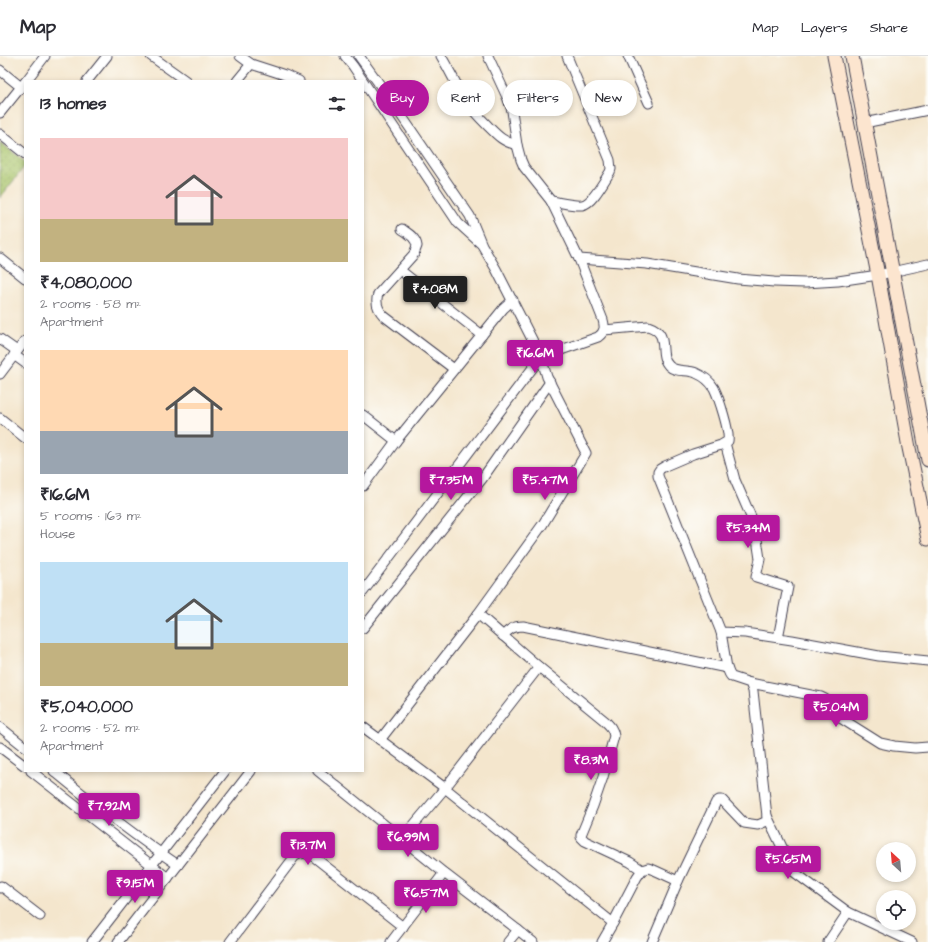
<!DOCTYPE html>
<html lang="en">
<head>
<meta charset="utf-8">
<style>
  body { margin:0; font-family:"Architects Daughter",sans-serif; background:#f2f2f3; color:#2b2b33; height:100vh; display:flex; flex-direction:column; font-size:15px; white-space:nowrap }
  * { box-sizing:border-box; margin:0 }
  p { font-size:13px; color:#7c7c81 }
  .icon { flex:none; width:22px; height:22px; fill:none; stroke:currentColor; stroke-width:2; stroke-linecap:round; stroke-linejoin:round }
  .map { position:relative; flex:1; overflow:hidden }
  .drawer { position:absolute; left:24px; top:24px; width:340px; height:692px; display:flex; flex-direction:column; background:#fff; border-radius:0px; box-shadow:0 2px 6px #0003 }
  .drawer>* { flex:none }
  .guide { position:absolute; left:376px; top:24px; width:380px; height:36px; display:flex; gap:8px }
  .needle { width:26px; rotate:334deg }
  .tools { position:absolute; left:876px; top:786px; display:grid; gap:8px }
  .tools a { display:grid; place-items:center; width:40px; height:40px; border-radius:50%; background:#fff; box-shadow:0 2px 6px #0003; font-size:20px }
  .price { position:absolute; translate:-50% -34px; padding:0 9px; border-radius:4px; background:#b5179e; color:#fff; font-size:13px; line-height:26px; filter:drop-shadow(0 1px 2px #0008) }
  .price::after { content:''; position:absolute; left:50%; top:24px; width:12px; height:9px; margin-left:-6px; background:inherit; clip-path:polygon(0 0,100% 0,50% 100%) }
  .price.current { background:#222; color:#fff }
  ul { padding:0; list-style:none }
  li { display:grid; align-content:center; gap:8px; height:212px; padding:0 16px }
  li span { display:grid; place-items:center; height:124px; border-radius:0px; color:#555 }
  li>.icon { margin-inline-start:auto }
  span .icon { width:72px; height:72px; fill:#fffc; stroke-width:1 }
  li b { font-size:17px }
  h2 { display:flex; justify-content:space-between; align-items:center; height:48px; padding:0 16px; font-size:17px }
  .tag { padding:0 14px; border-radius:18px; background:#fff; box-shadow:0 2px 6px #0003; font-size:14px; line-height:36px }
  .tag.current { background:#b5179e; color:#fff }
  header { display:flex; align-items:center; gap:24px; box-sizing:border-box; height:56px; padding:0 20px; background:#fff; border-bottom:1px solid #e1e1e2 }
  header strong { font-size:19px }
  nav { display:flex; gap:22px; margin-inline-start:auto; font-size:14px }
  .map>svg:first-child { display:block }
</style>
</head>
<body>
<header>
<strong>Map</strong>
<nav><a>Map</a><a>Layers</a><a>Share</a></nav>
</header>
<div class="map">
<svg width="928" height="886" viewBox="0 0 928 886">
  <defs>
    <pattern id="green-dots" width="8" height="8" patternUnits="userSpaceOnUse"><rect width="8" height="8" fill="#a9c46b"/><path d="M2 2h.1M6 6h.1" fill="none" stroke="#91a85e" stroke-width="1.8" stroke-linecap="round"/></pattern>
  </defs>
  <rect width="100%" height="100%" fill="#fdfcf7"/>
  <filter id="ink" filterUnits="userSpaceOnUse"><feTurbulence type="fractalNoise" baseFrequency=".025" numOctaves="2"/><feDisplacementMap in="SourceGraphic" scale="8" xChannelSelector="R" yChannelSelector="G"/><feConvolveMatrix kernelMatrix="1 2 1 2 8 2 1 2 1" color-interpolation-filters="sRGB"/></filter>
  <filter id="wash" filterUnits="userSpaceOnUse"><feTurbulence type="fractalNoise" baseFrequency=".012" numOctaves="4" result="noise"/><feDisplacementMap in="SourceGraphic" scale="16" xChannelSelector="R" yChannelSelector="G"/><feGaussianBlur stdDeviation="0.9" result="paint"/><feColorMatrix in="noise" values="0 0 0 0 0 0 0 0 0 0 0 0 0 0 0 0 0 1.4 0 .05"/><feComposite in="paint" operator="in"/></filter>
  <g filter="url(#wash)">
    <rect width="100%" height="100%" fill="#f4e6cd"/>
    <polygon fill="url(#green-dots)" stroke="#667353" points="0,86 25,106 25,110 0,142"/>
  </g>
  <g filter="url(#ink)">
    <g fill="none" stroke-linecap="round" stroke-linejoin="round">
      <defs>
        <g id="street">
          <polyline points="151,0 186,25"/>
          <polyline points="240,0 251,8 285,19 299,25"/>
          <polyline points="345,0 353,10 458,167 480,187"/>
          <polyline points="359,0 388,40 470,160 482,189 496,213 541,301 547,321 586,397 543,468 478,558 380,684"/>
          <path d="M441,0c9,15 16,31 26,46 5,8 13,16 20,23 10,10 16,17 30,20"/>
          <polyline points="488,0 507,41 512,55 517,89 521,104 524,111 551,145 579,203 647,208 738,223 774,226 805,227 838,225 878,219 928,208"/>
          <polyline points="628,0 649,47"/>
          <polyline points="0,14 21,31"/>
          <polyline points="26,25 45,0"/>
          <polyline points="87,25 107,0"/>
          <polyline points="237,25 251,8"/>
          <polyline points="0,57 25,26"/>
          <polyline points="864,67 928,54"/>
          <polyline points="0,78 25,98"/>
          <path d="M551,145c8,1 23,5 31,4 10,-1 22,-24 28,-33l1,-3 -1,-9 -43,-104"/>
          <path d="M402,173c7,5 14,9 15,17l-3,8 -36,40c-3,9 0,16 6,22l70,53"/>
          <polyline points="0,202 25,222"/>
          <polyline points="400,214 482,279"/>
          <path d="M604,274l44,-4c24,8 8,27 21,40 7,7 19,3 27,7 7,3 14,8 18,15 5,10 16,44 14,53l-7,4 -28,9 -28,12 -5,3 -2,3v4l63,156 24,1 47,7 87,16 49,5"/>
          <polyline points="0,283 17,295"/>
          <polyline points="14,299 25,307"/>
          <polyline points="0,318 25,285"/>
          <polyline points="363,359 396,385"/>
          <polyline points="0,362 25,382"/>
          <polyline points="725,387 735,424 755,470 760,503 756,521 788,531 778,582"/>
          <polyline points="363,430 396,385 503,253 513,244"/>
          <path d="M363,536l178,-235 57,-20c7,-5 7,-10 5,-17l-24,-61"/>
          <polyline points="363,572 482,423 550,326"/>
          <path d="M503,580c6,-7 11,-10 20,-10l204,42"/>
          <path d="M539,611l66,54c5,5 8,8 9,15l-11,41 -10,29 -12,29v2l4,4 45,21 12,8"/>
          <polyline points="750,627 821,641 825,643 836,658 842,663 880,687 894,690 915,692 928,691"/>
          <polyline points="0,671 25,691"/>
          <polyline points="363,671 445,732 613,867 602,886"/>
          <polyline points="0,691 25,710"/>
          <polyline points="31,715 168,822"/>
          <path d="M54,715c40,33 81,65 124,94"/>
          <polyline points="318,715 444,817 518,874 508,886"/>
          <polyline points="767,760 794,816 848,856 912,886"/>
          <polyline points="402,783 445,732 539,611 478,558"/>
          <path d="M678,825l38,-79 3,-2h3l2,2 20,21 14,2 9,-4v-5l-14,-125 -3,-8 -18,-6c-3,-2 -3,-5 -5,-9l-6,-36"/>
          <polyline points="0,832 1,830 40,860"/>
          <polyline points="613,867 637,821 642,814 648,812 654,814 678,825 652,886"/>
          <polyline points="518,874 533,886"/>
          <polyline points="92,886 225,715"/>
          <polyline points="118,886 251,715"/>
          <path d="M230,886l65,-86c7,-4 12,-3 19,1l89,70"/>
          <polyline points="391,886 444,817"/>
          <polyline points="828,886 848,856"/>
        </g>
        <g id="secondary">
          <polyline points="834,0 878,219 909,392 928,483"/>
          <polyline points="852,0 928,404"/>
        </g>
      </defs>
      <use href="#street" stroke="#423f51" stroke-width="11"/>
      <use href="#secondary" stroke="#423f51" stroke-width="15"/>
      <use href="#street" stroke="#fff" stroke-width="9"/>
      <use href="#secondary" stroke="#fce5cf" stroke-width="13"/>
    </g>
  </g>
</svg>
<div class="tools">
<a><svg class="needle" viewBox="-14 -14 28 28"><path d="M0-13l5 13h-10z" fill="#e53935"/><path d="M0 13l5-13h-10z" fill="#7c7c81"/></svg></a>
<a><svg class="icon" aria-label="locate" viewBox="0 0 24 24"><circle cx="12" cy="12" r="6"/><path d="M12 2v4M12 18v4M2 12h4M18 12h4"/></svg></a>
</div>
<b class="price current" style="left:435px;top:254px">₹4.08M</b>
<b class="price" style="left:535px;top:318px">₹16.6M</b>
<b class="price" style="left:451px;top:445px">₹7.35M</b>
<b class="price" style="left:545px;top:445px">₹5.47M</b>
<b class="price" style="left:748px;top:493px">₹5.34M</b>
<b class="price" style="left:836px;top:672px">₹5.04M</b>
<b class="price" style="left:591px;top:725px">₹8.3M</b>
<b class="price" style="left:109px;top:771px">₹7.92M</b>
<b class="price" style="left:408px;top:802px">₹6.99M</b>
<b class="price" style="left:308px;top:810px">₹13.7M</b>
<b class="price" style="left:788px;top:824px">₹5.65M</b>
<b class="price" style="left:135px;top:848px">₹9.15M</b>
<b class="price" style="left:426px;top:858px">₹6.57M</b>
<div class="guide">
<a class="tag current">Buy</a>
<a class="tag">Rent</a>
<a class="tag">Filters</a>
<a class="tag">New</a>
</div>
<section class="drawer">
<h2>13 homes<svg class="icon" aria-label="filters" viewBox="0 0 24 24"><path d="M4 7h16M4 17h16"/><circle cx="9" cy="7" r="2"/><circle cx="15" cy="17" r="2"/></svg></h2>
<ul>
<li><span style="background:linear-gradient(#f6c9c9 65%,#c2b280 0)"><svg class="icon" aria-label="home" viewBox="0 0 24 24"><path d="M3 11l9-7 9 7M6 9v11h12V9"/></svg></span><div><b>₹4,080,000</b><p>2 rooms · 58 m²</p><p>Apartment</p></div></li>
<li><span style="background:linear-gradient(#ffd9b3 65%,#9aa5b1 0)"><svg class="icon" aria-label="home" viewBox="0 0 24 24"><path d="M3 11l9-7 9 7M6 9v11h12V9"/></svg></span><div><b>₹16.6M</b><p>5 rooms · 163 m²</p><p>House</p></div></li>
<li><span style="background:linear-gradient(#bfe0f5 65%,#c2b280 0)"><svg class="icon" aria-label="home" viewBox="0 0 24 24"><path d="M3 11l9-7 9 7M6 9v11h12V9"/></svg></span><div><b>₹5,040,000</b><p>2 rooms · 52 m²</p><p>Apartment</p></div></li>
</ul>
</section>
</div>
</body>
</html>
